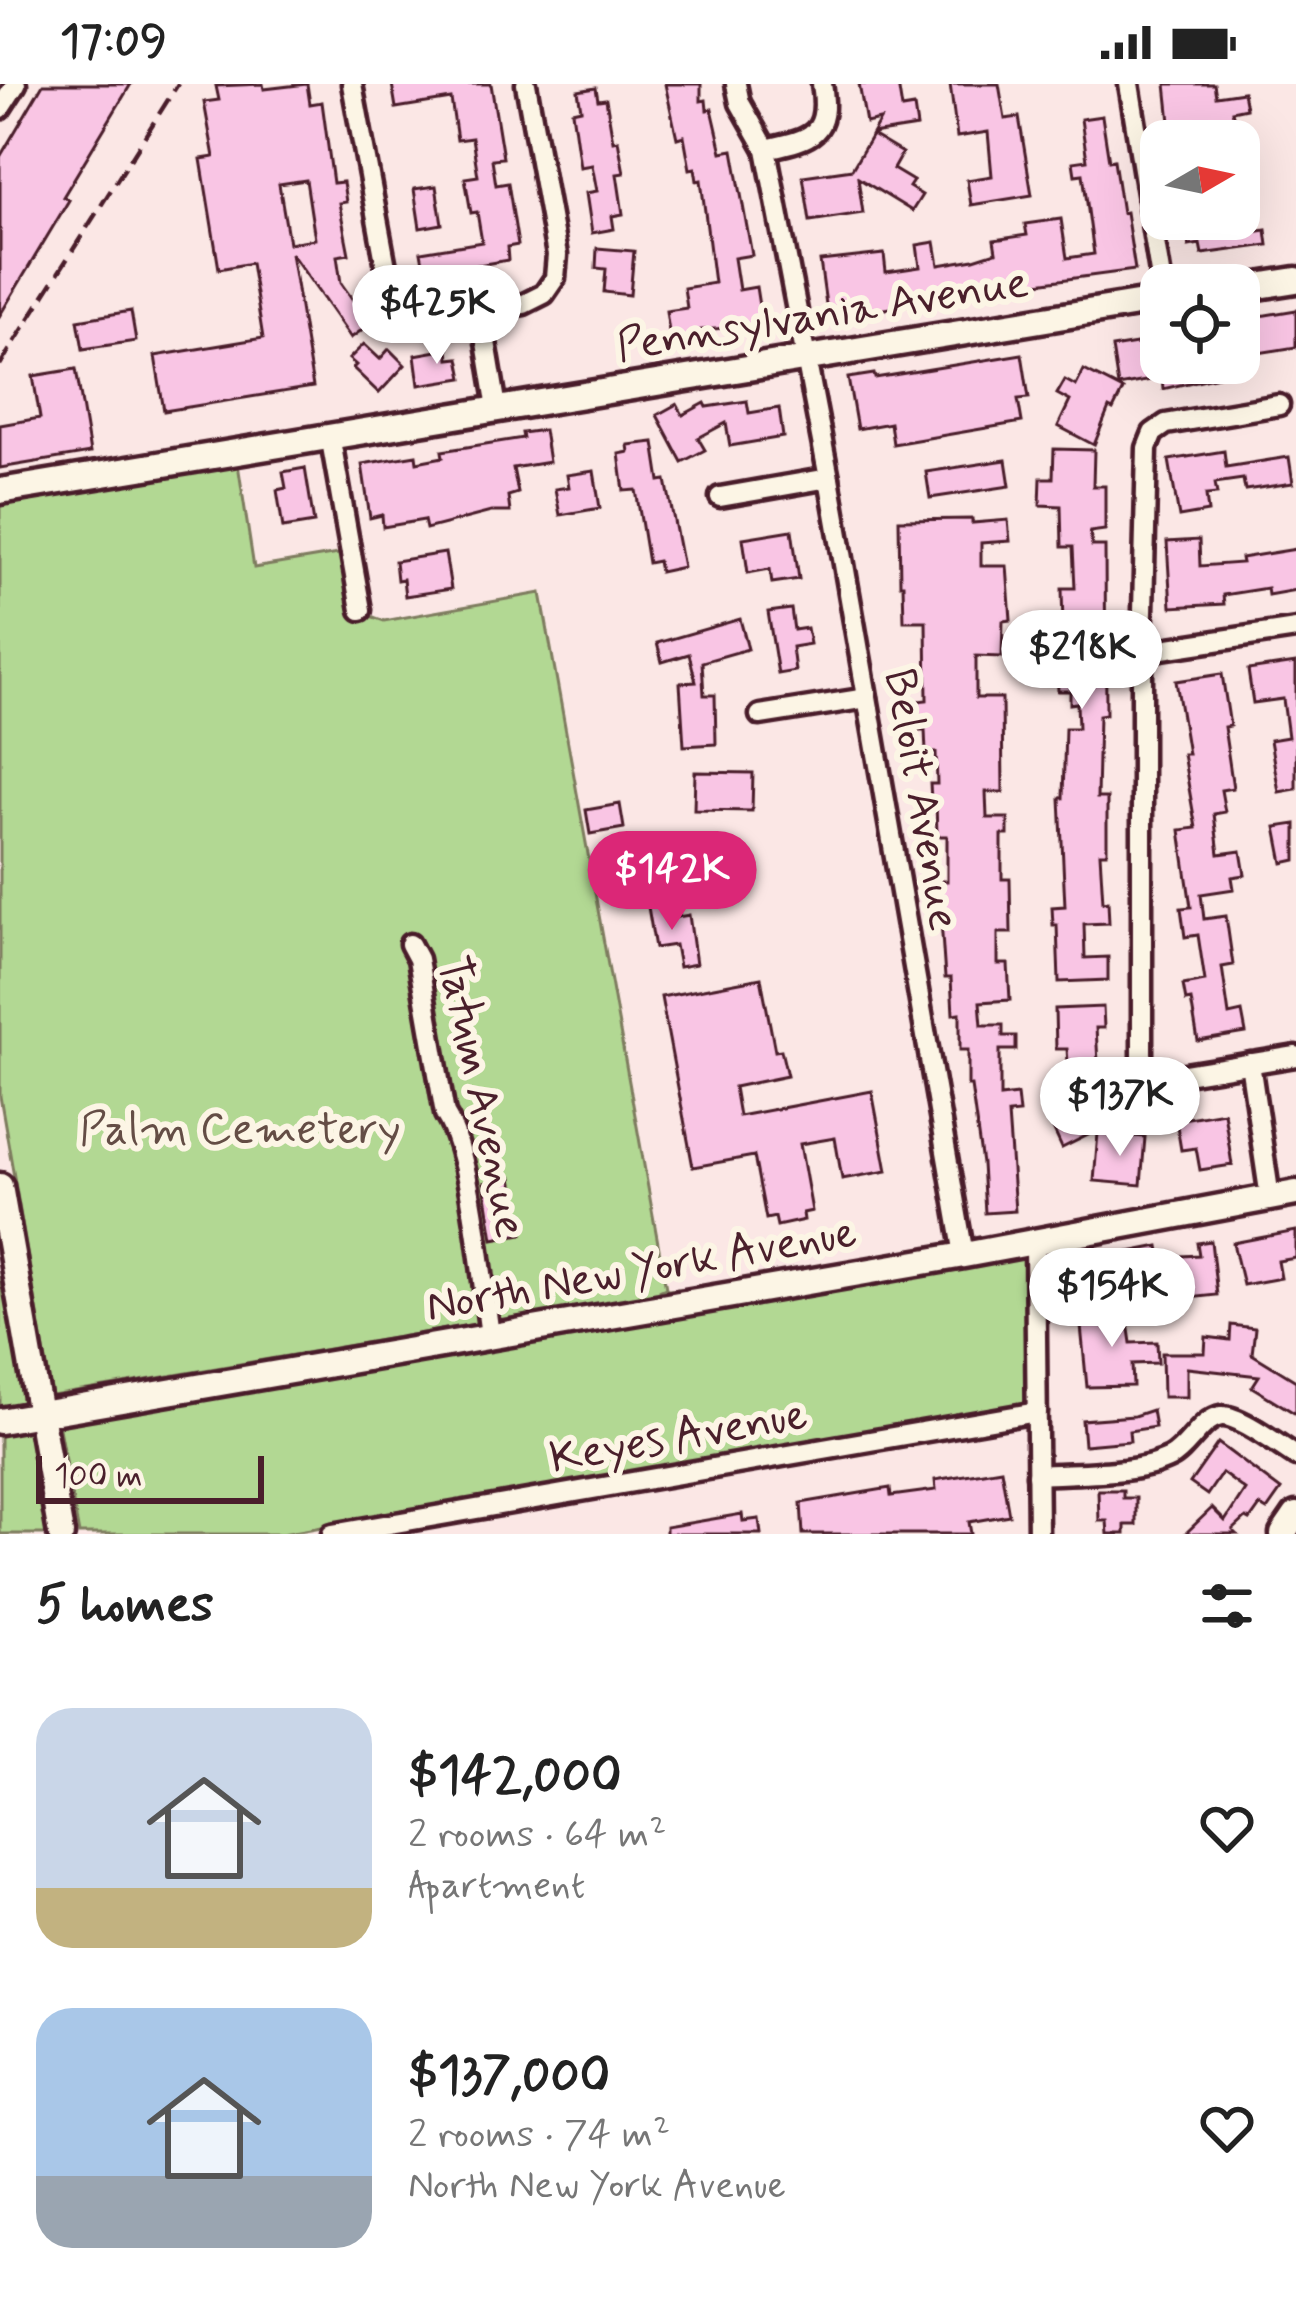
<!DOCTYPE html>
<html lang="en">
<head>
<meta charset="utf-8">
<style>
  body { margin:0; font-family:Mynerve,sans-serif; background:#f2f2f2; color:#222; height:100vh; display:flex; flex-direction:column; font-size:45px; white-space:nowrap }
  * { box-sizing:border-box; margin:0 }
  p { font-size:39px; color:#767676 }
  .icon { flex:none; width:66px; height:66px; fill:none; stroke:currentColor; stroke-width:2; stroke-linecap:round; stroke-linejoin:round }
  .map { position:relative; height:1450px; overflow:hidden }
  .panel { display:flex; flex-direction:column; background:#fff; flex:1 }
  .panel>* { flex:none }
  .needle { width:78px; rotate:81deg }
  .buttons { position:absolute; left:1140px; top:36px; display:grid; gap:24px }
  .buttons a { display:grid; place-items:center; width:120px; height:120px; border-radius:24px; background:#fff; box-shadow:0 12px 48px #0002; font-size:60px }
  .scale { position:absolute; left:36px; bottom:30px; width:228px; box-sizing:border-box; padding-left:12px; border:6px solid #4a1f2b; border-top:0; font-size:33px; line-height:42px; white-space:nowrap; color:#4a1f2b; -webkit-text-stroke:9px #fcf5e5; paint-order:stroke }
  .price { position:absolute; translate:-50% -102px; padding:0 27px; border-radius:42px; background:#fff; color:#222; font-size:39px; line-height:78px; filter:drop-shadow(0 3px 6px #0008) }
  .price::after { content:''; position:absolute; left:50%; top:72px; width:36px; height:27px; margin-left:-18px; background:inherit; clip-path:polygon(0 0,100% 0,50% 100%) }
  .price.on { background:#db2777; color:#fff }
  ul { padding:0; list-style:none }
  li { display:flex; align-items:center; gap:36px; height:300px; padding:0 36px }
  li span { display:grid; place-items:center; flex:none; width:336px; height:240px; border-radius:36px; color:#555 }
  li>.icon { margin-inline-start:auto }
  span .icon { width:144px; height:144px; fill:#fffc; stroke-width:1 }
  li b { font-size:51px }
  h2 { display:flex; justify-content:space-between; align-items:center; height:144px; padding:0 36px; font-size:51px }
  .status { display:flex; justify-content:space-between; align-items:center; height:84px; padding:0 60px; background:#fff; direction:ltr }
  .status svg { height:33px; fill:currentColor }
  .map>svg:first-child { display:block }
</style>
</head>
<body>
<div class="status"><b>17:09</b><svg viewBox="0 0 49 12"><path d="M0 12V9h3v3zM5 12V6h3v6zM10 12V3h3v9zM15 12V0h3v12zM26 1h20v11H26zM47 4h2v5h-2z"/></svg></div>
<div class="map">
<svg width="1296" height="1450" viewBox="0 0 1296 1450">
  <rect width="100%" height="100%" fill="#fbe7e5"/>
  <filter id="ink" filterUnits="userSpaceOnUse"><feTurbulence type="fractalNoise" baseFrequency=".00833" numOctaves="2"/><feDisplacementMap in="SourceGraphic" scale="24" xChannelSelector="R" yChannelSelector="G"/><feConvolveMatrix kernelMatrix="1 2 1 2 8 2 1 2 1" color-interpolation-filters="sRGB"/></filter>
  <g filter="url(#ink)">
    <g fill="#b2d893" stroke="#7e7c5f" stroke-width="3">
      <polygon points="238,380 254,484 344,469 368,531 384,537 541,509 656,1148 666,1204 659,1207 679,1205 678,1211 637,1218 629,1215 629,1220 499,1240 493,1237 52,1312 0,1012 0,422"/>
      <polygon points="0,1154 30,1323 0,1329"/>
      <polygon points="1031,1168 1033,1318 282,1450 79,1450 57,1334"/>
      <polygon points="33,1340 52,1450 0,1450 0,1346"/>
    </g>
    <g fill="#f9c5e4" stroke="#4a1f2b" stroke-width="3" fill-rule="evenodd">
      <polygon points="43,0 131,0 63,113 69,116 0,231 0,73"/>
      <path d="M263,0l1,5 43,-5 3,20 12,-2 11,81 10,-1 3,20 -7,1 10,51 -12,2 4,27 29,41 -19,14 -60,-85 22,134 -149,24 -9,-55 108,-18 -12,-75 -32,6 -18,-110 13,-2 -10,-55 15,-2 -3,-14zM306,96l9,59 -26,4 -10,-59z"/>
      <polygon points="392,0 491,0 503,74 492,75 496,101 508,99 518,161 507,163 508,176 425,190 421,168 482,158 477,128 471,129 465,94 478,92 472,54 457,56 451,15 396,24"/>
      <polygon points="665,0 701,0 701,17 706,16 707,26 712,25 722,68 733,66 752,171 734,174 739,206 756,203 762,241 701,246 703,257 671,262 666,227 687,224 684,204 714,199 701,96 697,97 695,84 690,85 684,52 677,54"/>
      <polygon points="859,0 898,0 902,25 914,23 917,43 872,50 880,36 866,39"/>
      <polygon points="950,0 999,0 1005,35 1019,33 1032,111 971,121 967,96 992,92 988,48 957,53"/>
      <polygon points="1166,0 1214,0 1216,12 1243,8 1246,24 1232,27 1234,36 1208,40 1211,57 1172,57"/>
      <polygon points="596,4 598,16 606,15 613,57 618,56 624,89 617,90 623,130 612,132 614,145 592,149 586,109 597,107 592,81 580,83 572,27 581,25 578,7"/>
      <polygon points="1102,32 1109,77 1114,76 1122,129 1126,128 1135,186 1022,201 828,235 820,177 884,170 886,188 920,183 917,161 935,158 939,181 974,175 996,168 994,156 1027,151 1025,140 1061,135 1067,174 1094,170 1083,90 1075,91 1073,78 1087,76 1081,35"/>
      <polygon points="872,51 902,69 893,85 913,97 909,103 922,111 912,127 858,94 863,129 810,137 803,92 852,85"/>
      <polygon points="436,102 442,140 420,144 414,105"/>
      <polygon points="1185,135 1230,135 1233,151 1266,146 1268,161 1202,170 1200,160 1189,162"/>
      <polygon points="597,164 634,167 630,211 604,208 606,185 596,184"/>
      <polygon points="1296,226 1296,263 1239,272 1239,241 1255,239 1254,233"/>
      <polygon points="131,227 136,257 83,265 78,236"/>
      <polygon points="1161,256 1161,279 1216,279 1218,292 1163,305 1162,294 1118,302 1112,264"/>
      <polygon points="364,260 380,275 389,265 405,281 379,309 353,284 356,281 349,275"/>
      <polygon points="448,265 449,275 459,274 463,294 419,301 415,271"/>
      <polygon points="1022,270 1029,314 1018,315 1022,338 893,360 890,339 857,345 848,294 874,290 875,294"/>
      <polygon points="76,285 90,369 0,384 0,341 40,334 33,292"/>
      <polygon points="1084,286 1123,306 1113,326 1109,324 1094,361 1058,342 1070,317 1057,310 1065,296 1076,302"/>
      <polygon points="747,317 749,329 779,324 783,353 730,362 726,339 698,354 705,366 682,378 657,331 677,320 683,331 705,319 707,323"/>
      <polygon points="544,346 549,378 513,384 518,409 508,412 510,428 491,428 426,445 424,436 383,443 382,431 370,434 362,380 416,371 417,378 443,373 442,367 523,354 522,349"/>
      <polygon points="654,358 660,397 666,396 683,483 660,488 658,477 648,479 636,406 624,407 619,370 629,368 628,361"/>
      <polygon points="1054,365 1094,366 1093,402 1105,402 1105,446 1090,448 1092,462 1105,462 1106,630 1099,631 1097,714 1107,714 1107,769 1100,769 1103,818 1108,817 1109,839 1084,840 1085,874 1108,873 1108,896 1059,898 1057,841 1053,841 1052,823 1065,822 1060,714 1063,714 1065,644 1078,644 1077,619 1070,620 1070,607 1058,607 1057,582 1064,581 1062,504 1075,504 1073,463 1062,463 1061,422 1040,421 1041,394 1053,394"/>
      <polygon points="1224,367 1226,383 1289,373 1293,399 1245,406 1243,395 1215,399 1217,410 1206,411 1208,428 1179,433 1169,376"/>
      <polygon points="1006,376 1010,402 930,414 926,388"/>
      <polygon points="305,384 314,439 283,444 277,406 286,404 283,388"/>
      <polygon points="594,387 600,424 560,431 555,405 569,403 567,391"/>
      <polygon points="972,435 972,439 1008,436 1010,457 981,459 981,482 1007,482 1011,536 1003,537 1002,573 976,572 976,614 1002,614 1003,708 986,708 987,734 1008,734 1008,751 1002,751 1002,795 1010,795 1011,849 998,849 998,880 1008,880 1010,916 980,918 982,941 1003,941 1003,952 1016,952 1016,966 1000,966 1000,1013 1017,1011 1019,1029 1008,1030 1015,1127 985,1129 982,1080 971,1002 968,1002 968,966 960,966 960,929 953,930 951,894 945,894 940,822 935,822 934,797 947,797 947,752 937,752 936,715 931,715 930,700 937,700 936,669 926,669 925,646 918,646 917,617 927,616 926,537 904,537 903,500 900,500 899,436"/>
      <polygon points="792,446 799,495 772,499 770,485 748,489 743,454"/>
      <polygon points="1199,456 1200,482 1242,479 1241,474 1296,465 1296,506 1268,511 1267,504 1223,511 1224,520 1171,523 1167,458"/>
      <polygon points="445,469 451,505 405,512 403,495 397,496 395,477"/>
      <polygon points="791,525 794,546 807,544 810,560 792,563 795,587 778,590 768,528"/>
      <polygon points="740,535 748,565 702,578 704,611 715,611 716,660 684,662 680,599 696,598 689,570 662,578 657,559"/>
      <polygon points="1296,579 1296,705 1279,708 1270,656 1288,653 1283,615 1253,619 1248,586"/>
      <polygon points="1222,590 1230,642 1224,643 1233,704 1221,706 1225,728 1214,730 1219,770 1241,767 1245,791 1232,793 1234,805 1201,810 1204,835 1226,832 1233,881 1222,883 1229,931 1242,928 1246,949 1198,957 1191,916 1186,917 1183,901 1205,897 1198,851 1185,853 1181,824 1191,823 1180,746 1196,744 1183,670 1188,670 1176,597"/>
      <polygon points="695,688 753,689 752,727 694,726"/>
      <polygon points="620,720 624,744 590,750 586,726"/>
      <polygon points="1296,740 1296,776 1283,779 1276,743"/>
      <polygon points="663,814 666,835 689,831 696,880 679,883 675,861 655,864 647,817"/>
      <polygon points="761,894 775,967 781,966 787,992 734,1003 739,1032 872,1007 887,1087 842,1095 835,1054 800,1060 812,1127 803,1129 804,1136 777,1142 775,1133 766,1135 754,1072 693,1083 661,913"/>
      <polygon points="1103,923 1104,944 1096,944 1098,978 1068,979 1067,965 1056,965 1055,925"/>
      <polygon points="1085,990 1094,1008 1086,1012 1102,1044 1062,1064 1051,1040 1057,1037 1050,1022 1062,1016 1056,1004"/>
      <polygon points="1224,1028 1232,1081 1200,1086 1196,1064 1181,1066 1176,1036"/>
      <polygon points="1098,1049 1145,1053 1141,1101 1094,1097"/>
      <polygon points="512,1094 522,1150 493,1155 484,1099"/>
      <polygon points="1296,1147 1296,1174 1278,1177 1281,1194 1243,1201 1233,1159"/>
      <polygon points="1211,1157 1217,1211 1188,1214 1186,1194 1073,1209 1069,1180 1159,1162 1161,1173 1199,1171 1197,1159"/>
      <polygon points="1126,1225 1131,1259 1157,1258 1158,1279 1132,1280 1133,1302 1087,1303 1080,1232"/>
      <polygon points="1231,1241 1255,1244 1252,1270 1296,1297 1296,1330 1252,1303 1259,1292 1187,1284 1187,1313 1163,1313 1162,1269 1205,1269 1206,1253 1230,1256"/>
      <polygon points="1152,1326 1155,1343 1129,1347 1130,1357 1084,1361 1082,1336 1134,1332"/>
      <polygon points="1218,1359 1281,1406 1267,1426 1260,1422 1250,1436 1246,1434 1233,1446 1237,1450 1185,1450 1212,1424 1225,1437 1245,1406 1222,1389 1207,1411 1190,1399"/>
      <polygon points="1001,1385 1009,1431 969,1438 971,1450 803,1450 801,1419 890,1404 891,1412 936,1406 935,1396"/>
      <polygon points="1098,1406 1123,1406 1123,1414 1136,1414 1136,1441 1125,1441 1125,1450 1108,1450 1107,1437 1099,1437"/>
      <polygon points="742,1430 743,1437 759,1435 761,1450 666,1450 666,1443"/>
    </g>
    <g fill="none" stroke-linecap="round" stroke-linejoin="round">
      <defs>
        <g id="street">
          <polyline points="352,0 389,199 400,221 440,236 524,220 544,210 555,194 557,171 526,0"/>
          <polyline points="736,0 740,19 766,65 829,394 964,1171"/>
          <polyline points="1129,0 1162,201"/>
          <polyline points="0,25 16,0"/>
          <path d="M766,65c44,-10 65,-13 56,-65"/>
          <polyline points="481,228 497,324"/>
          <polyline points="1279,321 1166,340 1153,349 1147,364 1142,568 1142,997 1296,972"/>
          <polyline points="330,351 361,526"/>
          <polyline points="720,413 829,394"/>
          <polyline points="1142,568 1296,545"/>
          <polyline points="760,631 867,614"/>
          <path d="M410,860l8,15 27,155c27,41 37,168 45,221"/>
          <polyline points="1250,979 1270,1114"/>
          <polyline points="1035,1158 1038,1450"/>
          <path d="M1037,1391c38,-3 100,0 133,-17 18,-9 31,-39 51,-42 17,-2 59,30 75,40"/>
          <polyline points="332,1450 1037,1328"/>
        </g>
        <g id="secondary">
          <polyline points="1239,205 1296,196"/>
          <polyline points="0,407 1161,216"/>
          <polyline points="0,1102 61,1450"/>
          <polyline points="0,1337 964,1171 1296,1109"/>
          <polyline points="1283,1450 1296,1431"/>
        </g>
      </defs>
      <use href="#street" stroke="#4a1f2b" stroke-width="27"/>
      <use href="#secondary" stroke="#4a1f2b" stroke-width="33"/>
      <use href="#street" stroke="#fcf5e5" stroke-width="18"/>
      <use href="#secondary" stroke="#fcf5e5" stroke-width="24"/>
      <polyline stroke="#4a1f2b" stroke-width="4.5" stroke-dasharray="18 9" stroke-linecap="butt" points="0,281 178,0"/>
    </g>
  </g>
  <g text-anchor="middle" stroke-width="12" stroke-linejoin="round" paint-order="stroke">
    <g font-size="45" fill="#4a1f2b" stroke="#fcf5e5">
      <text transform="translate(822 228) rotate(-9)" y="16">Pennsylvania Avenue</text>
      <text transform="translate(924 715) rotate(80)" y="16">Beloit Avenue</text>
      <text transform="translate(484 1012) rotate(78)" y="16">Tatum Avenue</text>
      <text transform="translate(641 1183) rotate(-10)" y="16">North New York Avenue</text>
      <text transform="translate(678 1350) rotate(-10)" y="16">Keyes Avenue</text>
    </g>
    <g font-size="45" fill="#644d45" stroke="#fcf5e5">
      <text x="240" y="1059">Palm Cemetery</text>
    </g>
  </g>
</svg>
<div class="buttons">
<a><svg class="needle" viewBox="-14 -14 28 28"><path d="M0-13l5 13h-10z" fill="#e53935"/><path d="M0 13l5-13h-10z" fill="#767676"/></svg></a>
<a><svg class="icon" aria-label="locate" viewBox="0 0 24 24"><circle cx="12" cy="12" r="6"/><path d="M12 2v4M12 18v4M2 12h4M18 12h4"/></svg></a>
</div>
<div class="scale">100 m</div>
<b class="price" style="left:437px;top:283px">$425K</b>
<b class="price" style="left:1082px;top:628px">$218K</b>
<b class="price on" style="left:672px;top:849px">$142K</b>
<b class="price" style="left:1120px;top:1075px">$137K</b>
<b class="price" style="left:1112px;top:1266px">$154K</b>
</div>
<section class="panel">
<h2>5 homes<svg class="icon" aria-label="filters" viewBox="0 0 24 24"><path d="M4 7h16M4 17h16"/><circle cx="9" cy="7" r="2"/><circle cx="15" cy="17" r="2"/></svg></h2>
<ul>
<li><span style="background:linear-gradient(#c9d6e8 75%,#c2b280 0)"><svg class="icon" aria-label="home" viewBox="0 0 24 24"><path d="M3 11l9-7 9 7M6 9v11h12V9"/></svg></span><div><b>$142,000</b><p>2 rooms · 64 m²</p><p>Apartment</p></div><svg class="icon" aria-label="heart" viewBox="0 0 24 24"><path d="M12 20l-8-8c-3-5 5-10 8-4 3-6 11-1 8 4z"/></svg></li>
<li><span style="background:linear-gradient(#a9c7e8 70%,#9aa5b1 0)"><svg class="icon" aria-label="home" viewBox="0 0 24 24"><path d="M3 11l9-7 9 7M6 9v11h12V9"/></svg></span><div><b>$137,000</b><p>2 rooms · 74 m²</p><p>North New York Avenue</p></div><svg class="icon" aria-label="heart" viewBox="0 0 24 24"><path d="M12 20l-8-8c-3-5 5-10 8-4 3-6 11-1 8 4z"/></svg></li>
</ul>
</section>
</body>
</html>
